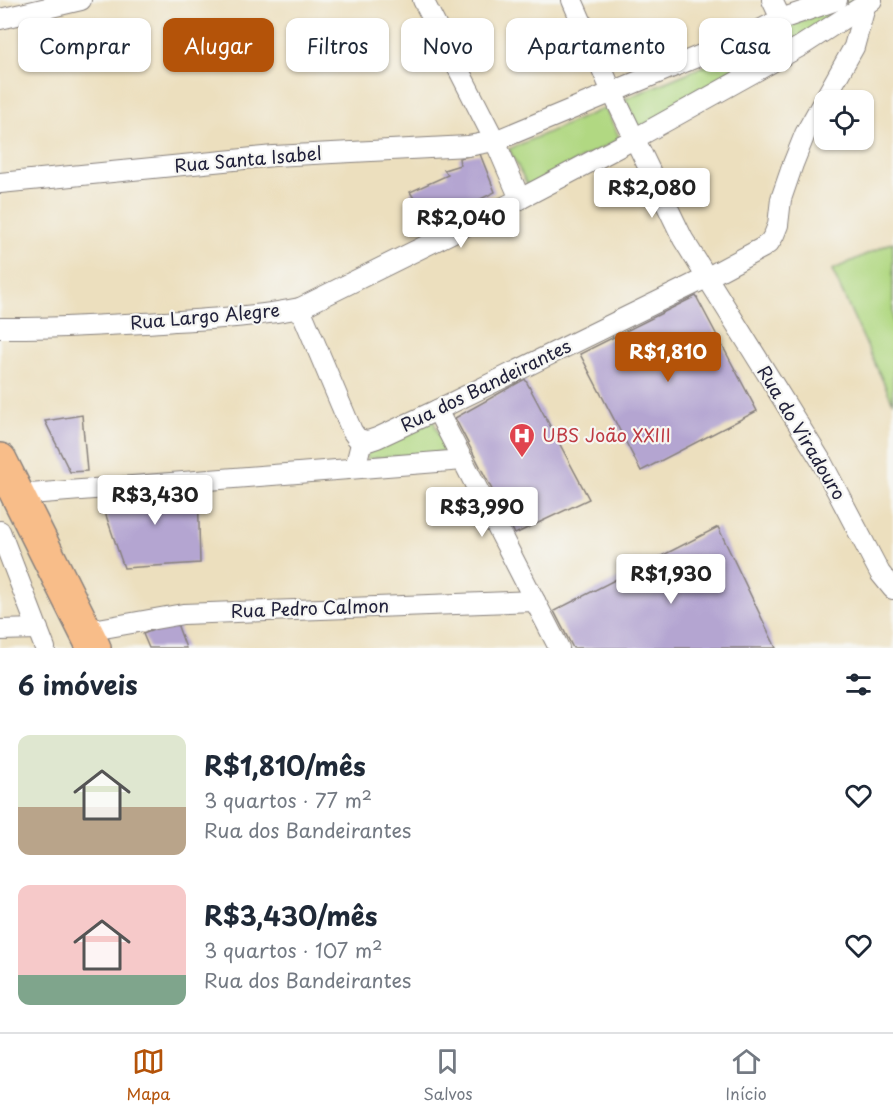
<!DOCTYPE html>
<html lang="pt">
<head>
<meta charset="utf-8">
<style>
  body { margin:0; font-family:"Playpen Sans",sans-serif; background:#f6f6f7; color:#1f2937; height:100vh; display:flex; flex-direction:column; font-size:22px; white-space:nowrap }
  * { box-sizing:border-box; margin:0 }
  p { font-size:20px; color:#747a83 }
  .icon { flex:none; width:33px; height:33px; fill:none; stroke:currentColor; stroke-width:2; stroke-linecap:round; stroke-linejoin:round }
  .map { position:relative; height:648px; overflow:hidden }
  .panel { display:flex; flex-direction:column; background:#fff; flex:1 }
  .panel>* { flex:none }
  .guide { position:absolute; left:18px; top:18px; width:858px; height:54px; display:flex; gap:12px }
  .controls { position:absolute; left:814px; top:90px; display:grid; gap:12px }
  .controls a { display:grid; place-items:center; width:60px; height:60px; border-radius:12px; background:#fff; box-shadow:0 2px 4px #0004; font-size:30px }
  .price { position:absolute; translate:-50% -51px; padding:0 14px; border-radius:6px; background:#fff; color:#222; font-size:20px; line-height:39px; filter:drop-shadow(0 2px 3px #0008) }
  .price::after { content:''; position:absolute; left:50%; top:36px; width:18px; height:14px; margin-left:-9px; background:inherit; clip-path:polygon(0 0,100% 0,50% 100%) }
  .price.on { background:#b45309; color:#fff }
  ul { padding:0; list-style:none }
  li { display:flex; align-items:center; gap:18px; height:150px; padding:0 18px }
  li span { display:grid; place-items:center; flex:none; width:168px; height:120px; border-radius:12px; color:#555 }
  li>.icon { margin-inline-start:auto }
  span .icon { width:72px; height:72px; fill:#fffc; stroke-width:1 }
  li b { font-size:26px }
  h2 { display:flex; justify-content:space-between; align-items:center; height:72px; padding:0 18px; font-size:26px }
  .pill { padding:0 21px; border-radius:12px; background:#fff; box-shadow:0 2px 4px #0004; font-size:21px; line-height:54px }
  .pill.on { background:#b45309; color:#fff }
  .dock { display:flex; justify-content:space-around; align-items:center; height:84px; border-top:2px solid #e0e1e3; background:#fff; font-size:16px; color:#747a83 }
  .dock a { display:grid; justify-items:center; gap:3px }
  .dock .on { color:#b45309 }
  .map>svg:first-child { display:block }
</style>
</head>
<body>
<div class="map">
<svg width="893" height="648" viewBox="0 0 893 648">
  <rect width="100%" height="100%" fill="#f6f6f2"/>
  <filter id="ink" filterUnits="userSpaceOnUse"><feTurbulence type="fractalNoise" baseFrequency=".0167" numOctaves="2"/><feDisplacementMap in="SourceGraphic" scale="12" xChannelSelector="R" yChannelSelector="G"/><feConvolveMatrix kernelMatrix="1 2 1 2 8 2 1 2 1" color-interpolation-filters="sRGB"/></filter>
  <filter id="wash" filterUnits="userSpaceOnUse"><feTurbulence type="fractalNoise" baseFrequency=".008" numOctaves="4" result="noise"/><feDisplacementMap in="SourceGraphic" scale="24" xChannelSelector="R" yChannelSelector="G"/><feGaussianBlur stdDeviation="1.35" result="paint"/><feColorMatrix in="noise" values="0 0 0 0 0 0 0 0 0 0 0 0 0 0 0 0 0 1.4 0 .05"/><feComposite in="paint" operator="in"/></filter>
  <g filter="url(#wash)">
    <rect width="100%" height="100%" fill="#ecdfbe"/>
    <g fill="#b1d882" stroke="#6a7d5e" stroke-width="1.5">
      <polygon points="853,0 860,0 782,48 773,33"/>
      <polygon points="747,48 751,65 639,128 625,99"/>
      <polygon points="605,108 620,139 528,186 509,149"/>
      <polygon points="893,242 893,403 832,270"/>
      <polygon points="433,420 446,452 367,459 367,452"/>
    </g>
    <g id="blocks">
      <g fill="#b4a5d1">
        <polygon points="480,154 495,192 430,224 410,192 448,175 444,170 460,165 459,158"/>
        <polygon points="696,296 757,411 641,471 580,354"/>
        <polygon points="525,379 589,499 515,534 455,418"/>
        <polygon points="82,415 87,471 70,472 45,421"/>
        <polygon points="198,486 200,563 124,568 99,495"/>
        <polygon points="718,527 776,648 573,648 554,611"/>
        <polygon points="176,621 186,648 149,648 143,634"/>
      </g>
    </g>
  </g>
  <g filter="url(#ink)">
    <use href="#blocks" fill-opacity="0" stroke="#87807c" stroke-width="1.5"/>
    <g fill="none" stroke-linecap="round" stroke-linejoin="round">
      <defs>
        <g id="street">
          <polyline points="423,0 495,141 520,199"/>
          <polyline points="572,0 612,92 683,239 820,459 880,573 893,589"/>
          <polyline points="772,0 781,19"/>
          <polyline points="0,19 81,0"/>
          <polyline points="0,183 274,156 468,146 495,141 754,33 781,19 837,0"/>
          <polyline points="300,308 352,431 357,438 362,440"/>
          <path d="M0,328c54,1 108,-3 162,-6 46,-3 93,-5 138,-14l220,-109 114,-60 167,-93 71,-46"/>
          <polyline points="437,410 559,648"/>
          <polyline points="355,468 362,440 368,441 377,438 437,410 706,278 762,248 769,243 774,235 778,225 781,199 793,164 805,134 854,47 866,3"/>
          <polyline points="17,495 463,460"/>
          <polyline points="0,531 45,648"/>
          <polyline points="0,630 38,629"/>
          <polyline points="87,631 183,614 535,601"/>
        </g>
        <polyline id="highway" points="0,460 94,648"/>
      </defs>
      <use href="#street" stroke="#87807c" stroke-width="22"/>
      <use href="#highway" stroke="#87807c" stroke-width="36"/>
      <use href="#street" stroke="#fff" stroke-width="20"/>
      <use href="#highway" stroke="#f8bd89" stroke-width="33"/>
    </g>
  </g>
  <defs>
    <symbol id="hospital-pin" viewBox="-11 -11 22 30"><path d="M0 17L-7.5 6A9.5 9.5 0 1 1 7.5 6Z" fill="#e0444e" stroke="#f6f6f2"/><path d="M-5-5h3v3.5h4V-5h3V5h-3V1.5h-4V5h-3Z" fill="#fff"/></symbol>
  </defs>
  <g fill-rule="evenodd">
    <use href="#hospital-pin" x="507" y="421" width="30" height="40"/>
  </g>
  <g text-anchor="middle" stroke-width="4.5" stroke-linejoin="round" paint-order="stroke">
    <g font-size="18" fill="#22223b" stroke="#f6f6f2">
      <text transform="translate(248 160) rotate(-5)" y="6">Rua Santa Isabel</text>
      <text transform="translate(205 317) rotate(-5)" y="6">Rua Largo Alegre</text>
      <text transform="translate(486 386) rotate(-26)" y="6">Rua dos Bandeirantes</text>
      <text transform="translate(801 433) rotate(59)" y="6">Rua do Viradouro</text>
      <text transform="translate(310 609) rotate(-2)" y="6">Rua Pedro Calmon</text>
    </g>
    <g font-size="18" fill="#be3a42" stroke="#f6f6f2" text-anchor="start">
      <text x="542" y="442">UBS João XXIII</text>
    </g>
  </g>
</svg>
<div class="controls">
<a><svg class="icon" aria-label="locate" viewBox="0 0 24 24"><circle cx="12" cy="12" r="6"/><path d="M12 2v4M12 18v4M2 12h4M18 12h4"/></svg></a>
</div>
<b class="price" style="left:652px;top:219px">R$2,080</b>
<b class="price" style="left:461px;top:249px">R$2,040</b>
<b class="price on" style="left:668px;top:383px">R$1,810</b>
<b class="price" style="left:155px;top:526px">R$3,430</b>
<b class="price" style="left:482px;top:538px">R$3,990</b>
<b class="price" style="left:671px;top:605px">R$1,930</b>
<div class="guide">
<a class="pill">Comprar</a>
<a class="pill on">Alugar</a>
<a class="pill">Filtros</a>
<a class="pill">Novo</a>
<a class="pill">Apartamento</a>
<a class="pill">Casa</a>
</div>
</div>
<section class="panel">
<h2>6 imóveis<svg class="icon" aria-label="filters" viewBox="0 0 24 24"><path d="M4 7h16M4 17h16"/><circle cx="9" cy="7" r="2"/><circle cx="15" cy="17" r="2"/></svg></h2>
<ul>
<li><span style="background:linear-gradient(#dfe7d0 60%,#b9a48a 0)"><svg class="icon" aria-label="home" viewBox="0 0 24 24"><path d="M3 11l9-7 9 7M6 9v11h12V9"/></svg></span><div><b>R$1,810/mês</b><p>3 quartos · 77 m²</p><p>Rua dos Bandeirantes</p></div><svg class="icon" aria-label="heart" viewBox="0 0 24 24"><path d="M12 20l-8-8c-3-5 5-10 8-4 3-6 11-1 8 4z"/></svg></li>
<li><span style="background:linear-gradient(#f6c9c9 75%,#7fa58c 0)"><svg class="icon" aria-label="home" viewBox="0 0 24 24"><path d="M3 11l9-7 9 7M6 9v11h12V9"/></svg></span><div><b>R$3,430/mês</b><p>3 quartos · 107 m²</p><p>Rua dos Bandeirantes</p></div><svg class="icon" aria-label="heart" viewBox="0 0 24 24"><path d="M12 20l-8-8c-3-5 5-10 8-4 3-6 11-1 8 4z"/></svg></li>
</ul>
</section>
<nav class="dock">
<a class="on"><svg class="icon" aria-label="map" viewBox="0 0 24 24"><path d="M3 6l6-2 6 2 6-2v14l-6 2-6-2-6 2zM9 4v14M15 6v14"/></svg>Mapa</a>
<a><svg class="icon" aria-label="saved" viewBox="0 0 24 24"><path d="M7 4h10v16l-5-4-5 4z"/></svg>Salvos</a>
<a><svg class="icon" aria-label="home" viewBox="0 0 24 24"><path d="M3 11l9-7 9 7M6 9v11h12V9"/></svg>Início</a>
</nav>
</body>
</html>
